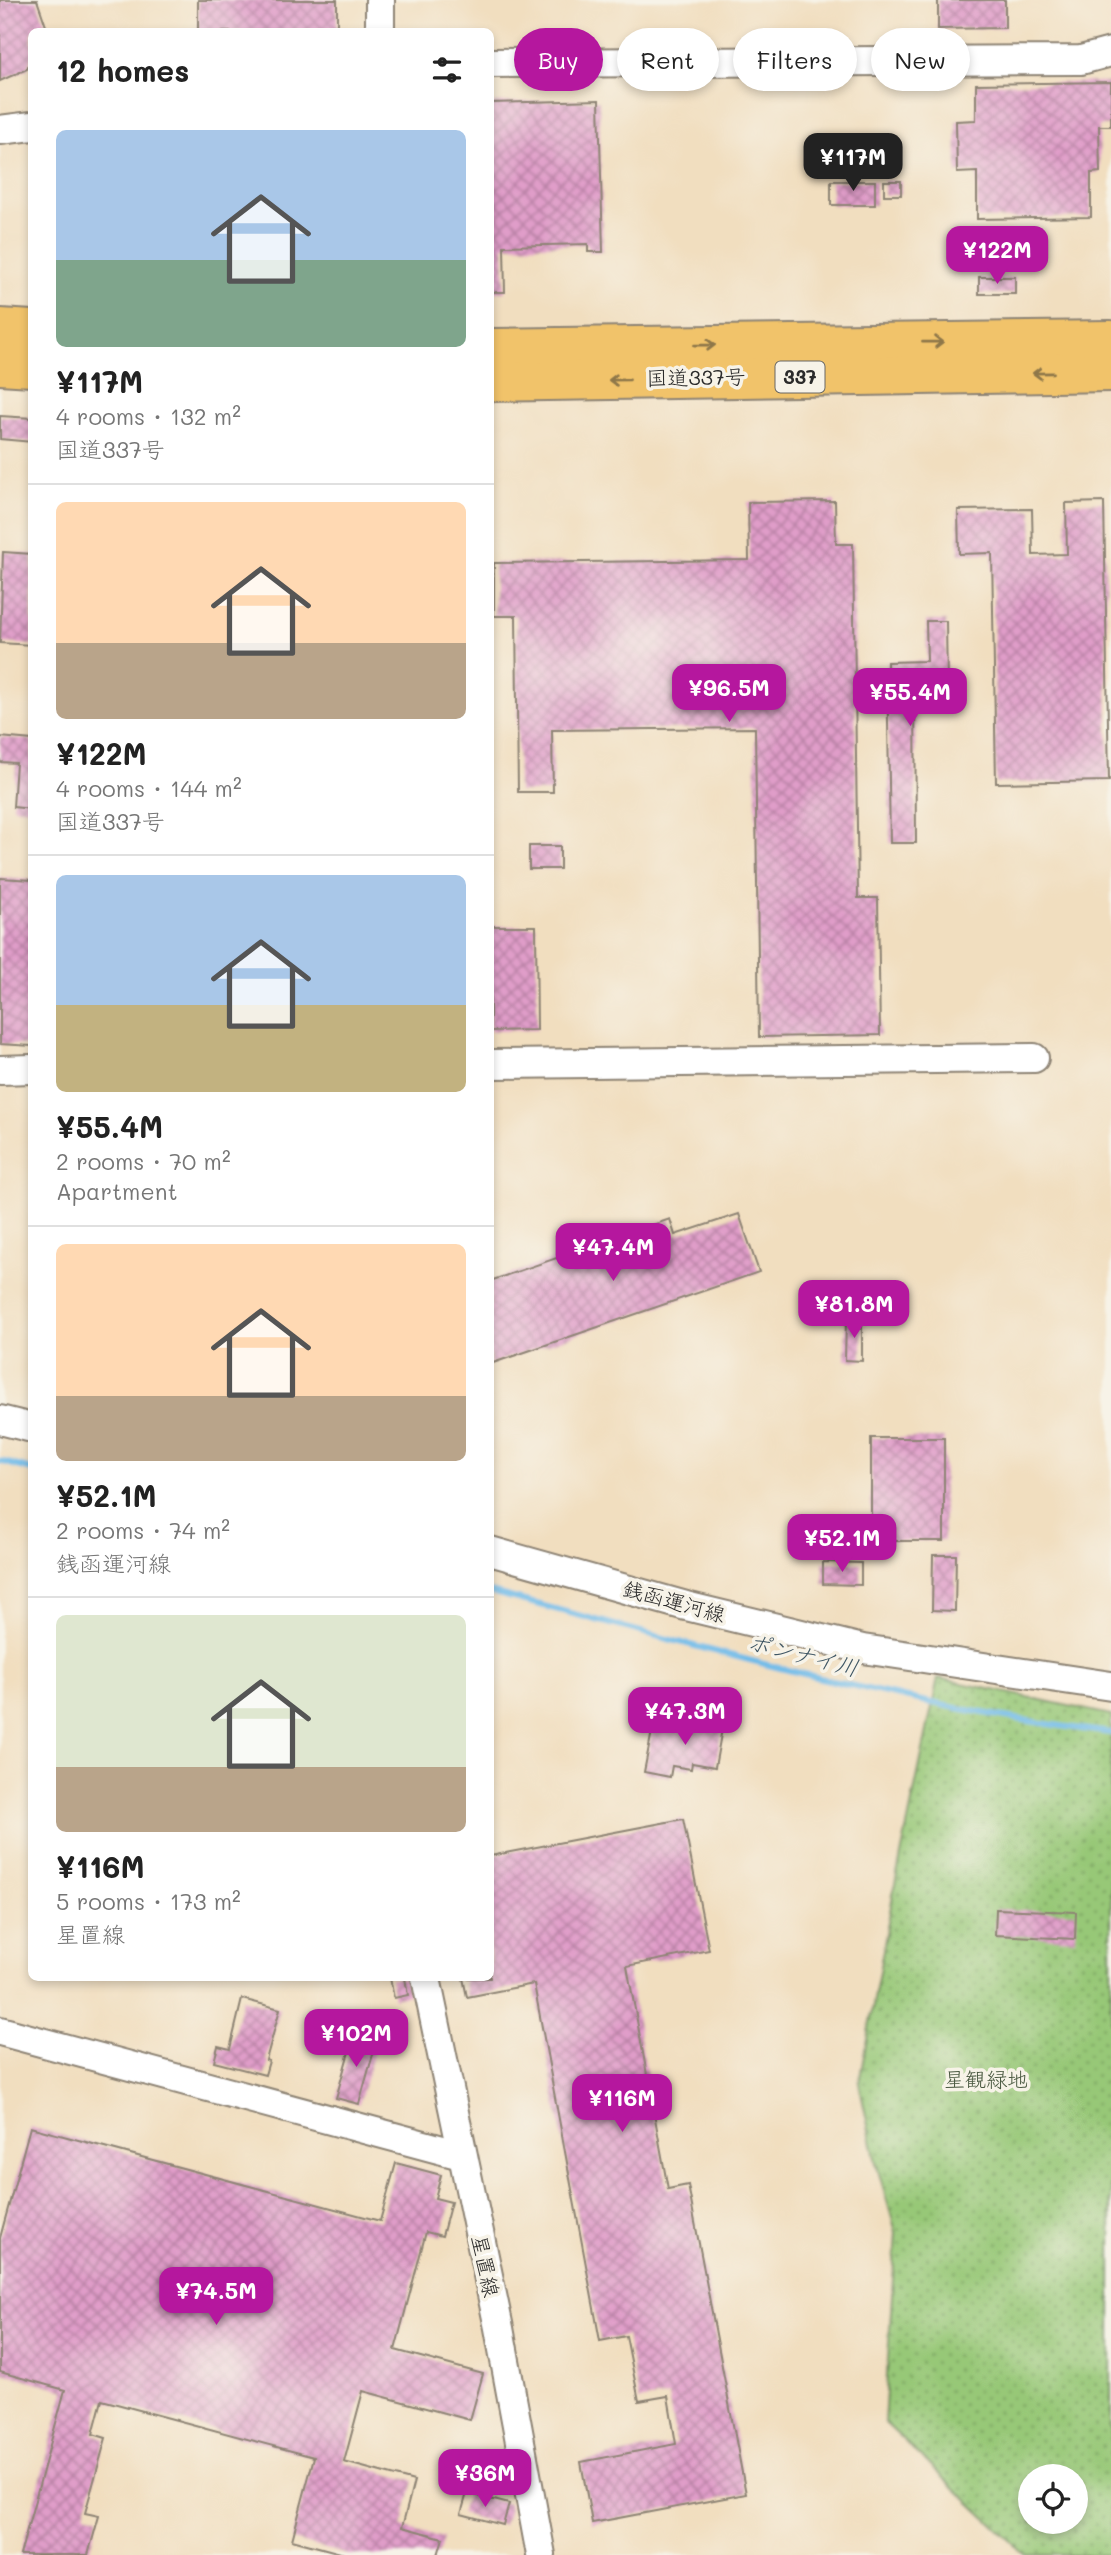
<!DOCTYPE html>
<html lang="en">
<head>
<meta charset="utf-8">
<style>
  body { margin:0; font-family:Mali,"Klee One",sans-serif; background:#f6f6f6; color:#222; height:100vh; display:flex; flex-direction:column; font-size:26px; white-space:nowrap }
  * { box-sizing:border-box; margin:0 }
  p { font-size:23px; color:#767676 }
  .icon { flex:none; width:38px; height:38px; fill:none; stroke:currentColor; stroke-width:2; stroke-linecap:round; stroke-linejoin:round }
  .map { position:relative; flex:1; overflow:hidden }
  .drawer { position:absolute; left:28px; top:28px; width:466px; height:1953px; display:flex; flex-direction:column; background:#fff; border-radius:10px; box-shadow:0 4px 10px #0003 }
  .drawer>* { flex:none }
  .top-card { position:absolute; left:514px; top:28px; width:490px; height:63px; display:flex; gap:14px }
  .buttons { position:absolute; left:1018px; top:2464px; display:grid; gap:14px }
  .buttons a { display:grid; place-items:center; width:70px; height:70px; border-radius:50%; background:#fff; box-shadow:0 4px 10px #0003; font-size:35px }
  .price { position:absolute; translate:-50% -60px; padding:0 16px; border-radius:14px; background:#b5179e; color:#fff; font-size:23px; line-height:46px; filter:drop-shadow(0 2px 4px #0008) }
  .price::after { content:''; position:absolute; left:50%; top:42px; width:21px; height:16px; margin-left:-10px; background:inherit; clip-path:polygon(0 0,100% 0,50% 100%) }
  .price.on { background:#222; color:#fff }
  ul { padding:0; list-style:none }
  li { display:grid; align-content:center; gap:14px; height:371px; padding:0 28px }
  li+li { border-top:2px solid #e0e0e0 }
  li span { display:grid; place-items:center; height:217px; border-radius:10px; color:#555 }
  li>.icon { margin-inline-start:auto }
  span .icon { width:126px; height:126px; fill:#fffc; stroke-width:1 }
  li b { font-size:30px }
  h2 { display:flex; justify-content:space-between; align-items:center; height:84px; padding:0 28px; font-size:30px }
  .pill { padding:0 24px; border-radius:32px; background:#fff; box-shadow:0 4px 10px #0003; font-size:24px; line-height:63px }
  .pill.on { background:#b5179e; color:#fff }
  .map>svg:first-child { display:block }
</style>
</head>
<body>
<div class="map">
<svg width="1111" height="2555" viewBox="0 0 1111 2555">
  <defs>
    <pattern id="park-dots" width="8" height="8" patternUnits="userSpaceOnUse" patternTransform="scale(1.75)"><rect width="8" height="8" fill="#97c877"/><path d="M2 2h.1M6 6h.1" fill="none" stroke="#7ba362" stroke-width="1.8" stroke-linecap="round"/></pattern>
    <pattern id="building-cross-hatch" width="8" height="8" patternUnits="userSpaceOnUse" patternTransform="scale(1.75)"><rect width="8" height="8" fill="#e09dc9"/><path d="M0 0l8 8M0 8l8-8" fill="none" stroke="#b680a3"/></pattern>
  </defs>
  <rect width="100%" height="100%" fill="#f7f3e8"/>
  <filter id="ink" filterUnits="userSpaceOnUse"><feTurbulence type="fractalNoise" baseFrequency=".0143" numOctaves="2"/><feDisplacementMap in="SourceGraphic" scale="14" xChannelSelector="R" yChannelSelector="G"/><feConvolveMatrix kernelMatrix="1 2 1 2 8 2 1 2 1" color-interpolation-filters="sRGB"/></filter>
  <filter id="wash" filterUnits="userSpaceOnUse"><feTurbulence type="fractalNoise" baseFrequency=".00686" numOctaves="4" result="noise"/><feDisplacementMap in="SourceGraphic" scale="28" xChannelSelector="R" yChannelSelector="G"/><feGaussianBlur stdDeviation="1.57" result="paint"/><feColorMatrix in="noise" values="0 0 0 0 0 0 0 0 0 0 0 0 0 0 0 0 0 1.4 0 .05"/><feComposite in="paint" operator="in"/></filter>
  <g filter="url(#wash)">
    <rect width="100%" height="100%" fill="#f1debf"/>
    <path fill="url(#park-dots)" stroke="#617a51" stroke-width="2" fill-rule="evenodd" d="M938,1678l173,37v840h-85l-142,-133 12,-190 -20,-69 -17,-80 35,-194zM1031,2476h45v46h-45z"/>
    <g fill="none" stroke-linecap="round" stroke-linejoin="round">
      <g stroke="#6fbbe9" stroke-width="6">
        <polyline points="0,1461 32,1470"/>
        <path d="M490,1592c205,53 410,115 621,141"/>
      </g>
    </g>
    <g id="blocks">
      <g fill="url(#building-cross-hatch)">
        <polygon points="0,0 37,0 48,32 32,32 32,55 27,69 0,81"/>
        <rect x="198" y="0" width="139" height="32"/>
        <polygon points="938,0 1005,0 1005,28 938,29"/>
        <polygon points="1111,82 1111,126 1099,126 1100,172 1091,173 1091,217 977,219 977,172 957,173 956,121 976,120 976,84"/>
        <polygon points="599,100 603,252 588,252 588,244 504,246 505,292 490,292 490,103"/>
        <rect x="831" y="181" width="44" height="24"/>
        <rect x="884" y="181" width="17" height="14"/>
        <rect x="979" y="277" width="36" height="17"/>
        <polygon points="0,416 32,418 32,442 0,439"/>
        <polygon points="835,501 836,544 853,544 858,898 878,898 880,1035 759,1037 755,728 552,730 553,792 518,792 516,616 494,616 494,563 749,560 748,502"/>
        <polygon points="1104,502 1109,781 996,783 992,553 959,554 958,510 1032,509 1033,555 1067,554 1066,503"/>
        <polygon points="3,552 32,554 32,645 0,643"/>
        <polygon points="926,621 946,621 947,685 915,686 916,843 890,843 887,662 927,661"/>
        <polygon points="0,737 32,740 32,809 13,807 16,763 0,762"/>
        <rect x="529" y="846" width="31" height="23"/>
        <polygon points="0,878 32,880 32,1046 0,1044"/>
        <polygon points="490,926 536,926 537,1030 490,1031"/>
        <polygon points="739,1214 759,1272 490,1364 490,1281 670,1219 675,1235"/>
        <polygon points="846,1320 862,1320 862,1361 845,1360"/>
        <rect x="871" y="1438" width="73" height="103"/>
        <polygon points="933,1555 956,1555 955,1611 932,1610"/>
        <polygon points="823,1562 861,1563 861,1585 823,1584"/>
        <polygon points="698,1713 724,1718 715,1767 692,1763 691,1769 672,1766 670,1777 644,1772 653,1726 694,1734"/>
        <polygon points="683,1819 709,1950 627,1966 668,2189 688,2185 746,2494 592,2523 581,2462 676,2444 668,2396 639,2401 626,2336 600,2341 534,1984 467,1997 463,1978 490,1978 490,1856"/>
        <polygon points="996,1909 1076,1912 1075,1939 995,1935"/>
        <polygon points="390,1978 405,1978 408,1995 394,1998"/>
        <polygon points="242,1999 280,2009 266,2060 269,2061 265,2075 214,2062 218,2046 230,2049"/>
        <polygon points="354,2034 377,2040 359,2104 336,2098"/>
        <polygon points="30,2127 380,2221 396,2163 441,2175 435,2198 451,2202 442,2236 426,2232 395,2350 483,2374 470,2420 363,2391 344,2462 414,2481 402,2527 443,2538 438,2555 348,2555 292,2540 314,2457 102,2400 93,2434 106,2438 85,2513 99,2516 88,2555 20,2555 65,2390 0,2372 0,2238"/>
        <polygon points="467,2493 509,2504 503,2525 461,2514"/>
      </g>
    </g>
  </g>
  <g filter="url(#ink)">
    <use href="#blocks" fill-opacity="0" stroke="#8e8475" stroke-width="2"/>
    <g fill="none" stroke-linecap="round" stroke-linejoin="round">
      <defs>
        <g id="minor">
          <polyline points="380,0 380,32"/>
          <polyline points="490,63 1081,60 1111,52"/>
          <polyline points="0,130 32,126"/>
          <polyline points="490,1064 1034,1058"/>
          <polyline points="0,1070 32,1069"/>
          <polyline points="0,1420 32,1428"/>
          <polyline points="490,1551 686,1606 863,1649 1111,1686"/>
          <polyline points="426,1978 499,2328 541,2555"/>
          <polyline points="0,2031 461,2155"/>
        </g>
        <g id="highway">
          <polyline points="0,328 32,330"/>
          <polyline points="490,348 1111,340"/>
          <polyline points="0,365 32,367"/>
          <polyline points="490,382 1111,372"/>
        </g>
      </defs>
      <use href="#minor" stroke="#8e8475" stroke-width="32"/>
      <use href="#highway" stroke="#8e8475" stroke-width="42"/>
      <use href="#minor" stroke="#fff" stroke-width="28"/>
      <use href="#highway" stroke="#f1c36a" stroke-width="38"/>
    </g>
    <defs><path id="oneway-shaft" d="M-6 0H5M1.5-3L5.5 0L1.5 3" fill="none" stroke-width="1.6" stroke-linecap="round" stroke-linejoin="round" transform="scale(1.75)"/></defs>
    <g stroke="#8e774a">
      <use href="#oneway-shaft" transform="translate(933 342) rotate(-1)"/>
      <use href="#oneway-shaft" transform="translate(705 345) rotate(-1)"/>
      <use href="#oneway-shaft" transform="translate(1043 373) rotate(179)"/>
      <use href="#oneway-shaft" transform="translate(619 380) rotate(179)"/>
    </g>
  </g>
  <g text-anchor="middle" stroke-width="7" stroke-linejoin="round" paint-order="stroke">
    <rect fill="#f7f3e8" stroke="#686764" stroke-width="2" x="775.5" y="361.5" width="49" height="31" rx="5"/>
    <g font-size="19" font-weight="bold" fill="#2b2b2b">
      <text x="800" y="384">337</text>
    </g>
    <g font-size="21" fill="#2b2b2b" stroke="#f7f3e8">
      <text transform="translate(696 378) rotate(-1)" y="7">国道337号</text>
      <text transform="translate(674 1602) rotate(15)" y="7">銭函運河線</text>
      <text transform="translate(485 2266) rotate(78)" y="7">星置線</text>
    </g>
    <g font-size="21" fill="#4b5a42" stroke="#f7f3e8">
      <text x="986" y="2087">星観緑地</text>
    </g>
    <g font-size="23" font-style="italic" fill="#3f5664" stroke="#f7f3e8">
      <text transform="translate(803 1655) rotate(14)" y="8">ポンナイ川</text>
    </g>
  </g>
</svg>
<div class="buttons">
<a><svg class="icon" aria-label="locate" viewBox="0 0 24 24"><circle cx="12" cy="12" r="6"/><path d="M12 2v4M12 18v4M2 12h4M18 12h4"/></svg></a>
</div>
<b class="price on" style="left:853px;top:193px">¥117M</b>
<b class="price" style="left:997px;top:286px">¥122M</b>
<b class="price" style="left:729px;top:724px">¥96.5M</b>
<b class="price" style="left:910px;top:728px">¥55.4M</b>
<b class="price" style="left:613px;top:1283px">¥47.4M</b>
<b class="price" style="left:854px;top:1340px">¥81.8M</b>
<b class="price" style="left:842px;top:1574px">¥52.1M</b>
<b class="price" style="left:685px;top:1747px">¥47.3M</b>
<b class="price" style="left:356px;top:2069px">¥102M</b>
<b class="price" style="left:622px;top:2134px">¥116M</b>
<b class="price" style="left:216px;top:2327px">¥74.5M</b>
<b class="price" style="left:485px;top:2509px">¥36M</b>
<div class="top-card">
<a class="pill on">Buy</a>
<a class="pill">Rent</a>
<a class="pill">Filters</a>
<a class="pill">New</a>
</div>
<section class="drawer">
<h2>12 homes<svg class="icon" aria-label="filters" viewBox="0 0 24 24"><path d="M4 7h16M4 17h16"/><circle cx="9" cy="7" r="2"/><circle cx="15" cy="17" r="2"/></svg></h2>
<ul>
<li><span style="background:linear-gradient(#a9c7e8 60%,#7fa58c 0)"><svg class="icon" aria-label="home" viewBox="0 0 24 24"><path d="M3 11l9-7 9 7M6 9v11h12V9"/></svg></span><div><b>¥117M</b><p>4 rooms · 132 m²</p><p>国道337号</p></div></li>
<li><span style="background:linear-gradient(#ffd9b3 65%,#b9a48a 0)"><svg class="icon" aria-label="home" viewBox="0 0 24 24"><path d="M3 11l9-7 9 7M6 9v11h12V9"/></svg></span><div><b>¥122M</b><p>4 rooms · 144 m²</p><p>国道337号</p></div></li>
<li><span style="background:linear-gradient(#a9c7e8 60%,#c2b280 0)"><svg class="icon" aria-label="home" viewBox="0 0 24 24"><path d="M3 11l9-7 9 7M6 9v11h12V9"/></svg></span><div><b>¥55.4M</b><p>2 rooms · 70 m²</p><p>Apartment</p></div></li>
<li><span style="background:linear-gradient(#ffd9b3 70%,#b9a48a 0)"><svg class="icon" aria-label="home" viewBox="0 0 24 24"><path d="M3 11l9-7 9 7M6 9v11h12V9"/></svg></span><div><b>¥52.1M</b><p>2 rooms · 74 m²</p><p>銭函運河線</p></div></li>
<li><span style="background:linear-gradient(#dfe7d0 70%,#b9a48a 0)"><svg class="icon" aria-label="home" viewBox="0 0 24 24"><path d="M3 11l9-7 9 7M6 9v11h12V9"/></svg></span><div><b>¥116M</b><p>5 rooms · 173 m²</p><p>星置線</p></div></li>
</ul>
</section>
</div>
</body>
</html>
